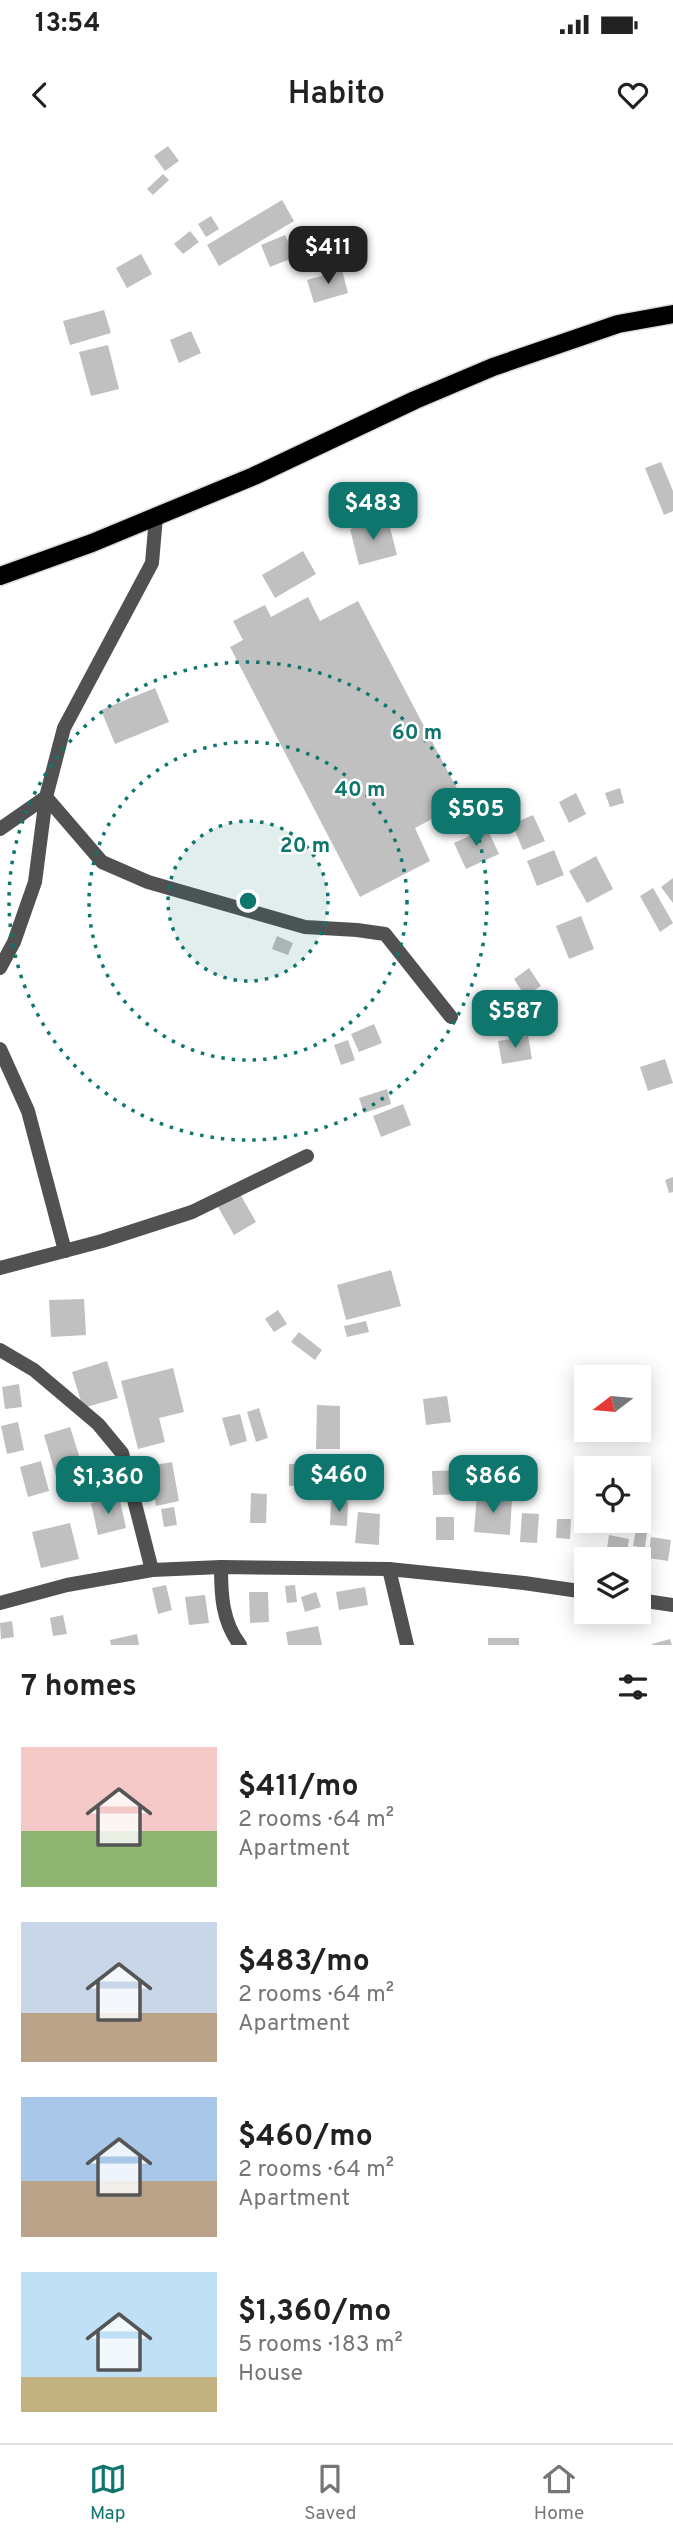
<!DOCTYPE html>
<html lang="en">
<head>
<meta charset="utf-8">
<style>
  body { margin:0; font-family:Overpass,sans-serif; background:#f6f6f6; color:#222; height:100vh; display:flex; flex-direction:column; font-size:26px; white-space:nowrap }
  * { box-sizing:border-box; margin:0 }
  p { font-size:23px; color:#767676 }
  .icon { flex:none; width:38px; height:38px; fill:none; stroke:currentColor; stroke-width:2; stroke-linecap:round; stroke-linejoin:round }
  .map { position:relative; height:1505px; overflow:hidden }
  .sheet { display:flex; flex-direction:column; background:#fff; flex:1 }
  .sheet>* { flex:none }
  .needle { width:46px; rotate:254deg }
  .controls { position:absolute; left:574px; top:1225px; display:grid; gap:14px }
  .controls a { display:grid; place-items:center; width:77px; height:77px; border-radius:0px; background:#fff; box-shadow:0 4px 18px #0003; font-size:35px }
  .price { position:absolute; translate:-50% -60px; padding:0 16px; border-radius:14px; background:#0f766e; color:#fff; font-size:23px; line-height:46px; filter:drop-shadow(0 2px 4px #0008) }
  .price::after { content:''; position:absolute; left:50%; top:42px; width:21px; height:16px; margin-left:-10px; background:inherit; clip-path:polygon(0 0,100% 0,50% 100%) }
  .price.current { background:#222; color:#fff }
  ul { padding:0; list-style:none }
  li { display:flex; align-items:center; gap:21px; height:175px; padding:0 21px }
  li span { display:grid; place-items:center; flex:none; width:196px; height:140px; border-radius:0px; color:#555 }
  li>.icon { margin-inline-start:auto }
  span .icon { width:84px; height:84px; fill:#fffc; stroke-width:1 }
  li b { font-size:30px }
  h2 { display:flex; justify-content:space-between; align-items:center; height:84px; padding:0 21px; font-size:30px }
  .status { display:flex; justify-content:space-between; align-items:center; height:49px; padding:0 35px; background:#fff; direction:ltr }
  .status svg { height:19px; fill:currentColor }
  header { display:flex; justify-content:space-between; align-items:center; height:91px; padding:0 21px; background:#fff; font-size:32px; font-weight:600 }
  .dock { display:flex; justify-content:space-around; align-items:center; height:98px; border-top:2px solid #e0e0e0; background:#fff; font-size:19px; color:#767676 }
  .dock a { display:grid; justify-items:center; gap:4px }
  .dock .current { color:#0f766e }
  .map>svg:first-child { display:block }
</style>
</head>
<body>
<div class="status"><b>13:54</b><svg viewBox="0 0 49 12"><path d="M0 12V9h3v3zM5 12V6h3v6zM10 12V3h3v9zM15 12V0h3v12zM26 1h20v11H26zM47 4h2v5h-2z"/></svg></div>
<header><svg class="icon" aria-label="back" viewBox="0 0 24 24"><path d="M15 5l-7 7 7 7"/></svg>Habito<svg class="icon" aria-label="heart" viewBox="0 0 24 24"><path d="M12 20l-8-8c-3-5 5-10 8-4 3-6 11-1 8 4z"/></svg></header>
<div class="map">
<svg width="673" height="1505" viewBox="0 0 673 1505">
  <rect width="100%" height="100%" fill="#fff"/>
  <g fill="#c0c0c0">
    <polygon points="168,6 179,21 165,31 154,16"/>
    <polygon points="163,34 169,40 153,55 147,49"/>
    <polygon points="282,60 294,81 219,126 207,105"/>
    <polygon points="211,76 219,89 206,97 198,84"/>
    <polygon points="190,91 199,102 183,114 174,104"/>
    <polygon points="285,95 295,117 270,127 261,105"/>
    <polygon points="141,114 152,134 127,148 116,128"/>
    <polygon points="342,130 348,153 314,163 307,140"/>
    <polygon points="104,170 111,193 70,205 63,181"/>
    <polygon points="191,191 201,213 179,223 170,200"/>
    <polygon points="108,205 119,249 91,256 79,212"/>
    <polygon points="661,322 673,351 673,371 664,375 645,328"/>
    <polygon points="388,380 397,415 359,425 350,389"/>
    <polygon points="303,411 316,434 275,458 262,435"/>
    <polygon points="308,457 320,481 358,461 464,662 415,688 430,721 360,757 230,507 243,500 233,481 265,465 271,477"/>
    <polygon points="155,548 169,582 115,604 101,570"/>
    <polygon points="620,648 624,663 610,667 605,653"/>
    <polygon points="576,653 586,674 569,683 559,662"/>
    <polygon points="533,675 545,701 523,710 512,684"/>
    <polygon points="487,688 499,714 466,729 454,703"/>
    <polygon points="554,710 564,735 537,746 527,721"/>
    <polygon points="596,716 613,749 587,763 569,731"/>
    <polygon points="673,738 673,763 661,747"/>
    <polygon points="653,748 673,783 660,792 640,756"/>
    <polygon points="581,776 594,809 569,819 556,786"/>
    <polygon points="277,796 293,803 288,815 272,809"/>
    <polygon points="529,828 541,846 525,856 514,839"/>
    <polygon points="374,884 382,903 359,912 351,894"/>
    <polygon points="528,896 532,919 502,924 498,901"/>
    <polygon points="348,900 355,920 341,925 334,905"/>
    <polygon points="665,919 673,943 648,951 640,927"/>
    <polygon points="387,949 391,964 364,973 359,958"/>
    <polygon points="403,964 411,985 381,997 373,976"/>
    <polygon points="673,1037 673,1052 669,1053 665,1040"/>
    <polygon points="240,1054 256,1082 234,1095 218,1067"/>
    <polygon points="391,1130 401,1166 346,1180 337,1145"/>
    <polygon points="84,1159 86,1195 51,1197 49,1160"/>
    <polygon points="278,1170 287,1184 274,1192 265,1179"/>
    <polygon points="366,1181 369,1192 347,1197 344,1186"/>
    <polygon points="299,1192 322,1210 315,1220 291,1202"/>
    <polygon points="107,1221 118,1258 83,1268 72,1232"/>
    <polygon points="173,1228 184,1272 159,1278 165,1302 138,1309 121,1241"/>
    <polygon points="19,1244 22,1267 5,1269 2,1247"/>
    <polygon points="447,1256 451,1282 426,1285 423,1259"/>
    <polygon points="317,1265 340,1266 340,1309 316,1309"/>
    <polygon points="259,1268 268,1298 256,1302 247,1272"/>
    <polygon points="240,1274 247,1301 230,1306 222,1278"/>
    <polygon points="18,1282 24,1310 7,1314 1,1286"/>
    <polygon points="70,1287 83,1328 56,1336 44,1295"/>
    <polygon points="41,1321 49,1351 28,1357 20,1327"/>
    <polygon points="172,1322 179,1361 156,1366 149,1326"/>
    <polygon points="289,1324 306,1324 306,1345 289,1346"/>
    <polygon points="465,1330 467,1354 433,1355 432,1331"/>
    <polygon points="251,1353 267,1354 266,1383 250,1383"/>
    <polygon points="477,1354 512,1357 510,1395 474,1392"/>
    <polygon points="119,1356 126,1388 98,1395 91,1363"/>
    <polygon points="331,1361 348,1362 347,1386 330,1385"/>
    <polygon points="174,1367 177,1385 164,1387 161,1369"/>
    <polygon points="358,1372 380,1374 379,1405 355,1403"/>
    <polygon points="522,1373 539,1374 537,1403 520,1402"/>
    <rect x="436" y="1377" width="18" height="23"/>
    <polygon points="557,1379 571,1379 570,1399 556,1398"/>
    <polygon points="70,1383 79,1419 41,1428 32,1392"/>
    <polygon points="636,1389 647,1392 645,1408 633,1406"/>
    <polygon points="609,1395 629,1399 626,1418 606,1415"/>
    <polygon points="651,1397 671,1400 668,1421 648,1418"/>
    <polygon points="166,1445 172,1470 158,1474 152,1448"/>
    <polygon points="295,1445 297,1462 287,1463 285,1446"/>
    <polygon points="365,1447 368,1465 339,1470 336,1452"/>
    <polygon points="249,1452 268,1452 269,1482 250,1483"/>
    <polygon points="316,1452 321,1467 305,1472 301,1457"/>
    <polygon points="205,1455 209,1483 189,1485 185,1457"/>
    <polygon points="63,1475 67,1494 53,1496 50,1478"/>
    <polygon points="12,1481 14,1497 1,1499 0,1483"/>
    <polygon points="318,1486 322,1505 288,1505 286,1492"/>
    <polygon points="137,1494 139,1505 111,1505 110,1500"/>
    <rect x="488" y="1498" width="31" height="7"/>
    <polygon points="670,1499 672,1505 652,1505 652,1504"/>
  </g>
  <g fill="none" stroke-linecap="round" stroke-linejoin="round">
    <defs>
      <polyline id="primary" points="0,436 92,403 254,336 415,260 493,227 618,184 673,174"/>
    </defs>
    <use href="#primary" stroke="#dbdbdb" stroke-width="21"/>
    <g stroke="#515151" stroke-width="14">
      <polyline points="0,689 46,657 102,722 148,742 305,787 357,790 385,794 451,877"/>
      <polyline points="0,828 14,802 35,742 46,657 64,588 152,423 156,377"/>
      <polyline points="0,909 28,971 65,1111"/>
      <polyline points="0,1128 102,1101 192,1072 307,1016"/>
      <polyline points="0,1210 34,1230 98,1284 122,1313 152,1430"/>
      <path d="M221,1427c0,28 1,54 19,78"/>
      <polyline points="389,1429 407,1505"/>
      <polyline points="639,1460 673,1465"/>
      <polyline points="0,1463 67,1445 152,1430 221,1427 389,1429 524,1443 586,1452"/>
    </g>
    <use href="#primary" stroke="#000" stroke-width="18"/>
  </g>
  <circle cx="248" cy="761" r="80" fill="#0f766e" fill-opacity=".12"/>
  <g fill="none" stroke="#0f766e" stroke-width="3.5" stroke-dasharray="3.5 7">
    <circle cx="248" cy="761" r="80"/>
    <circle cx="248" cy="761" r="159"/>
    <circle cx="248" cy="761" r="239"/>
  </g>
  <circle cx="248" cy="761" r="10" fill="#0f766e" stroke="#fff" stroke-width="3.5"/>
  <g font-size="21" text-anchor="middle" font-weight="bold" fill="#0f766e" stroke="#fff" stroke-width="5" stroke-linejoin="round" paint-order="stroke">
    <text x="417" y="599">60 m</text>
    <text x="360" y="656">40 m</text>
    <text x="305" y="712">20 m</text>
  </g>
</svg>
<div class="controls">
<a><svg class="needle" viewBox="-14 -14 28 28"><path d="M0-13l5 13h-10z" fill="#e53935"/><path d="M0 13l5-13h-10z" fill="#767676"/></svg></a>
<a><svg class="icon" aria-label="locate" viewBox="0 0 24 24"><circle cx="12" cy="12" r="6"/><path d="M12 2v4M12 18v4M2 12h4M18 12h4"/></svg></a>
<a><svg class="icon" aria-label="layers" viewBox="0 0 24 24"><path d="M12 4l9 5-9 5-9-5zM3 14l9 5 9-5"/></svg></a>
</div>
<b class="price current" style="left:328px;top:146px">$411</b>
<b class="price" style="left:373px;top:402px">$483</b>
<b class="price" style="left:476px;top:708px">$505</b>
<b class="price" style="left:515px;top:910px">$587</b>
<b class="price" style="left:339px;top:1374px">$460</b>
<b class="price" style="left:493px;top:1375px">$866</b>
<b class="price" style="left:108px;top:1376px">$1,360</b>
</div>
<section class="sheet">
<h2>7 homes<svg class="icon" aria-label="filters" viewBox="0 0 24 24"><path d="M4 7h16M4 17h16"/><circle cx="9" cy="7" r="2"/><circle cx="15" cy="17" r="2"/></svg></h2>
<ul>
<li><span style="background:linear-gradient(#f6c9c9 60%,#8fb573 0)"><svg class="icon" aria-label="home" viewBox="0 0 24 24"><path d="M3 11l9-7 9 7M6 9v11h12V9"/></svg></span><div><b>$411/mo</b><p>2 rooms · 64 m²</p><p>Apartment</p></div></li>
<li><span style="background:linear-gradient(#c9d6e8 65%,#b9a48a 0)"><svg class="icon" aria-label="home" viewBox="0 0 24 24"><path d="M3 11l9-7 9 7M6 9v11h12V9"/></svg></span><div><b>$483/mo</b><p>2 rooms · 64 m²</p><p>Apartment</p></div></li>
<li><span style="background:linear-gradient(#a9c7e8 60%,#b9a48a 0)"><svg class="icon" aria-label="home" viewBox="0 0 24 24"><path d="M3 11l9-7 9 7M6 9v11h12V9"/></svg></span><div><b>$460/mo</b><p>2 rooms · 64 m²</p><p>Apartment</p></div></li>
<li><span style="background:linear-gradient(#bfe0f5 75%,#c2b280 0)"><svg class="icon" aria-label="home" viewBox="0 0 24 24"><path d="M3 11l9-7 9 7M6 9v11h12V9"/></svg></span><div><b>$1,360/mo</b><p>5 rooms · 183 m²</p><p>House</p></div></li>
</ul>
</section>
<nav class="dock">
<a class="current"><svg class="icon" aria-label="map" viewBox="0 0 24 24"><path d="M3 6l6-2 6 2 6-2v14l-6 2-6-2-6 2zM9 4v14M15 6v14"/></svg>Map</a>
<a><svg class="icon" aria-label="saved" viewBox="0 0 24 24"><path d="M7 4h10v16l-5-4-5 4z"/></svg>Saved</a>
<a><svg class="icon" aria-label="home" viewBox="0 0 24 24"><path d="M3 11l9-7 9 7M6 9v11h12V9"/></svg>Home</a>
</nav>
</body>
</html>
